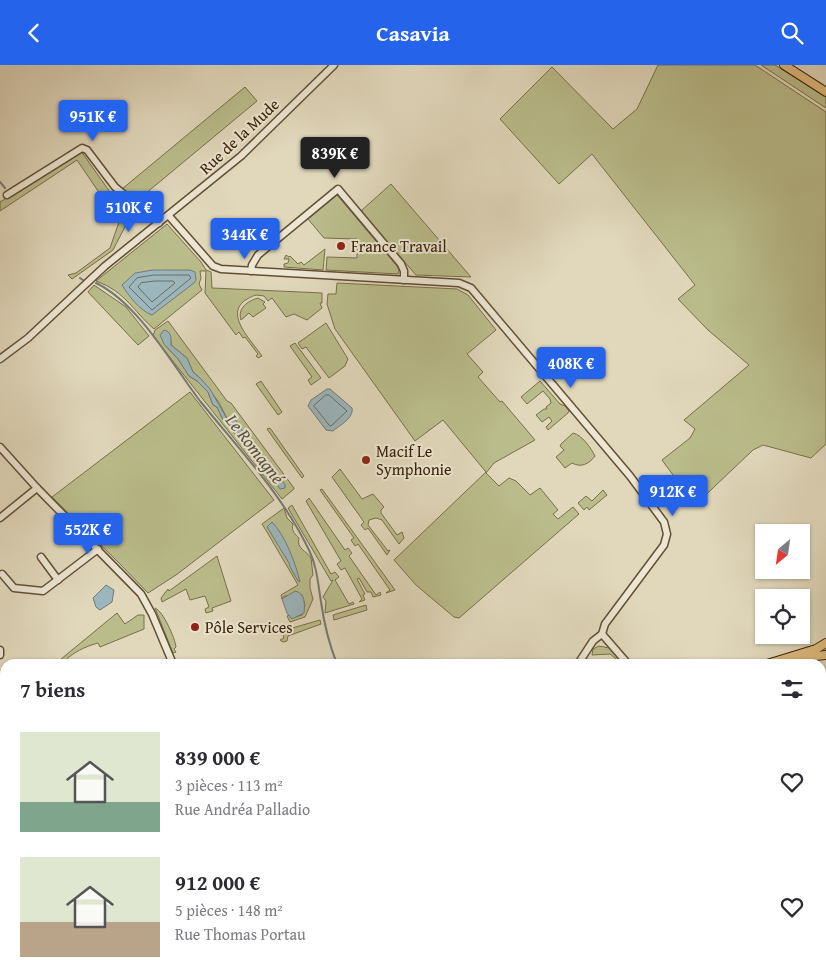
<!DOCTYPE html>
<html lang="fr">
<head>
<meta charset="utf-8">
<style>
  body { margin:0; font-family:"Gentium Book Plus",serif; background:#f2f2f3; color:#2b2b33; height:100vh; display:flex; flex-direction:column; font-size:19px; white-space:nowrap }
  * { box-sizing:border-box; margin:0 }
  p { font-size:16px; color:#7c7c81 }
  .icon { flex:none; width:28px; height:28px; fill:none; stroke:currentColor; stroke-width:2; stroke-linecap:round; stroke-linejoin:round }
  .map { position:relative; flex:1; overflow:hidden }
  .panel { position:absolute; left:0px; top:594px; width:826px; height:321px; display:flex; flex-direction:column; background:#fff; border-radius:15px 15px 0 0; box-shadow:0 1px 4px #0004 }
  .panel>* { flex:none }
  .needle { width:32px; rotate:209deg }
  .fabs { position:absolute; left:755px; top:459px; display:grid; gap:10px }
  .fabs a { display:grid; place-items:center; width:55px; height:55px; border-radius:0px; background:#fff; box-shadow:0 1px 4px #0004; font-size:25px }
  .price { position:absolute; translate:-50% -42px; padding:0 11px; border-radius:5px; background:#2563eb; color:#fff; font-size:16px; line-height:32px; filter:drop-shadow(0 1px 2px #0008) }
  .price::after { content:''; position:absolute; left:50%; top:30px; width:15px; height:11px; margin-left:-8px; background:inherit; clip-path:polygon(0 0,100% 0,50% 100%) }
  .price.current { background:#222; color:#fff }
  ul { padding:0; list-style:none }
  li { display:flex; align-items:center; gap:15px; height:125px; padding:0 20px }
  li span { display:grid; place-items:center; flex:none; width:140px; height:100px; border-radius:0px; color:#555 }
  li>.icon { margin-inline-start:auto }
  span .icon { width:60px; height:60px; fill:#fffc; stroke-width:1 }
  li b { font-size:21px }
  h2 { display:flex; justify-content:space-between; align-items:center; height:60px; padding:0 20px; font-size:21px }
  header { display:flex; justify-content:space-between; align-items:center; height:65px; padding:0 20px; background:#2563eb; color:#fff; font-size:22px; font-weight:700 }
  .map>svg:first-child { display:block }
</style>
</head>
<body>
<header><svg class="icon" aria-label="back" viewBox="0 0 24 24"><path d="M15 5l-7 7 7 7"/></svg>Casavia<svg class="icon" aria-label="search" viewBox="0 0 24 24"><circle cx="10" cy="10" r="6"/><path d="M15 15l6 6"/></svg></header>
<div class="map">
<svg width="826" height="914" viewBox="0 0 826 914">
  <rect width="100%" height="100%" fill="#e1d8bc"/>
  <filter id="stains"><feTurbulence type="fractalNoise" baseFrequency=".004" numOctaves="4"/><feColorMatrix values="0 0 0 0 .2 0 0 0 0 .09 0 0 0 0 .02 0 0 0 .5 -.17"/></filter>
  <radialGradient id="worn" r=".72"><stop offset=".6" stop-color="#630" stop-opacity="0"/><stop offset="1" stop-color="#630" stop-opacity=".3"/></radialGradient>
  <g fill="#babc8b" stroke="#7a6e49" fill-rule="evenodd">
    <polygon points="658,0 755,0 826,47 826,379 811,393 763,380 753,385 695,440 662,395 690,373 695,364 684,355 749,300 708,265 678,234 695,220 592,89 559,119 500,54 552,2 613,64 637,44"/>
    <polygon points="761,0 775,0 819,27 826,32 826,43"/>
    <polygon points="245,22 257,36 139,134 122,124"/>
    <polygon points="81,86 129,154 113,185 72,214 68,210 76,208 110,183 119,157 77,95 0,146 0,137"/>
    <polygon points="391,119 471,212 416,210 362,148 362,145"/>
    <polygon points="337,130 397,201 399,205 398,209 326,205 327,192 357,193 357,174 324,173 308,154"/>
    <path d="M167,159l34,38 5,8 5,2 1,16 110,5v10h-2l2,5 -15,12 -13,-6 -8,3 -14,-19 -4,3 -4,-5 -8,-1c-38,13 -8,41 6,61l-4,2 -2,-2 2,-2 -13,-17 -2,1 -4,-6 -3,3 -31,-42 1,-22h-6l1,7 -2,6 3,6 -48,39c-22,-19 -28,-37 -58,-48z"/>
    <polygon points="325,184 323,205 284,202 284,199 288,198 289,194 284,194 286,190 289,192 290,191 298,199 301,197 304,200"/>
    <polygon points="337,218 457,224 468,230 496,265 467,289 483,307 478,312 500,337 502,336 535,375 494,398 486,408 499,421 509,413 516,416 530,430 540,423 558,445 553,449 558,454 573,442 579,449 459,553 454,552 416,520 394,495 486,407 443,355 415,376 335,264 327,239 328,229 336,229"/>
    <polygon points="94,220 126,242 149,271 138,280 88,227"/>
    <path d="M258,233l7,4 -2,2 3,4 -13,9 -4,-4 -8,7c-4,-12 7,-19 17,-22z"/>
    <path d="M168,256l59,80 4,2 63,85v1l-12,10 -129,-163 2,-6zM171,275v5l16,13 6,14 7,6 18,23 10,19 4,-1 5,3 6,10 26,32 7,12 9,8 -5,4 -24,-35 -17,-15 -16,-18 -6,-13 -4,-2 -5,-13 -11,-11 -8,-5 -11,-17 -14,-15z"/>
    <polygon points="326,258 348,294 345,301 329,313 306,282 302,284 298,278"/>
    <polygon points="295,278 321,313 311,320 308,315 312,312 290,281"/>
    <polygon points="261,316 282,347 278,350 256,319"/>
    <polygon points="540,316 560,339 565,341 569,346 568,348 548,365 546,362 552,356 549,352 542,357 536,350 544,344 547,344 546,342 551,338 550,334 543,326 527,339 521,332"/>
    <polygon points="190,327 274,435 176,510 148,528 121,500 52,432"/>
    <polygon points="270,363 304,411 302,413 267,364"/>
    <path d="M573,368c9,2 18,15 22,23 -6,8 -14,12 -23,7l-7,5 -9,-11 8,-7 -4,-4 1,-2z"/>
    <polygon points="340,404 362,434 373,429 384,442 381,445 381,448 397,470 402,467 404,473 399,479 382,455 376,453 369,455 368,460 388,486 390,485 387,490 368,463 365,465 361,460 364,457 332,412"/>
    <polygon points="322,424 395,525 386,528 390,525 358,479 355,481 351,475 354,473 320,425"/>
    <polygon points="603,425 607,430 589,445 587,442 584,445 578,438 586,431 592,436"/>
    <polygon points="309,433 345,485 348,483 352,488 349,491 376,530 380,527 381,530 373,532 371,527 367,527 359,513 357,514 365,529 363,530 365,535 359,537 362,534 345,503 341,505 337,499 341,496 306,436"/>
    <polygon points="292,440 331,509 335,507 339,512 335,515 349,539 353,537 354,539 325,548 326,536 323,532 333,515 331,516 288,443"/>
    <path d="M284,443l3,10 6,6c-2,7 2,10 6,14 -3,11 8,13 12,20l2,17 -3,4v9l3,11 -8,18 -15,5 -3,-6 2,-1 3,3 10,-3 3,-10 -3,-10 -18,1 -2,3 -1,-4 17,-10 -31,-53 -5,-8z"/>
    <polygon points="217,491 231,536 212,543 213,546 206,548 205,544 209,542 205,531 190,535 186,524 162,537 161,533 168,524 169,526"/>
    <polygon points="366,540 367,545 334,555 333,550"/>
    <path d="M155,543c8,3 20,30 21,39l-2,2 2,3 -3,1z"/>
    <path d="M117,548l8,11 13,-9h6v14l-44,18 -2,-4c-14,4 -24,9 -35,19l1,2h-9z"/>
    <polygon points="320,555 321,559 288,571 287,576 283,577 280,575 284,573 282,566"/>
    <polygon points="599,581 609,583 623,599 615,599 616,594 610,589 592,590 593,584"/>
  </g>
  <g fill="#9bb6bd" stroke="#747a74">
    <path d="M153,205h37l5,2 1,8 -2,3 -42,32c-12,-4 -24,-20 -30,-30l13,-12z"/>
    <path d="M164,265c8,2 7,8 7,15l16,13 6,14 7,6 10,11 17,30h8l8,13 26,32 7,12 9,8v4l-5,1 -24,-36 -17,-15 -16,-18 -6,-13 -4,-2 -5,-13 -11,-11 -8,-5 -11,-17 -14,-15 -4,-9z"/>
    <path d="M327,324h3l22,19c2,10 -12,17 -19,23l-7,-1 -18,-24 3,-6z"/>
    <path d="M272,457c13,13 24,42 28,60l-2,-1 -8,-14 -1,-4 -22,-36z"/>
    <polygon points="106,520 114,525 112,537 100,545 96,542 93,533"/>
    <path d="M295,526c10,2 10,13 9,22l-12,6 -5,-6 -5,-14z"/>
  </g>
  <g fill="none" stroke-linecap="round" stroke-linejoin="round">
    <g stroke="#6a6c62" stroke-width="1">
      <polygon points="154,210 189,210 191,213 152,245 129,222 137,213"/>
      <polygon points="155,216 173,216 175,218 152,237 138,222 141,218"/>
      <polygon points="326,330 329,330 347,346 331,361 329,360 314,341"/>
    </g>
    <g stroke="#747a74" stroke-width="2">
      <polyline points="0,117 5,123"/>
      <polyline points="80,213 83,215"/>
      <path d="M96,218c42,20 76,81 104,118 39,48 82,93 109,149 8,16 9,34 12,52 3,21 8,42 16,62"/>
      <polyline points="821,751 826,750"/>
    </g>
    <defs>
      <g id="minor">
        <polyline points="7,130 82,83 87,85 115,122 159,158"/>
        <polyline points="169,151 213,201 221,204 459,218 471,223 630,411 664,457 667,469 664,480 605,559 602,569 593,576 578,599"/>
        <polyline points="251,206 252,200 258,190 338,124 401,199 404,206 404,215"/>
        <polyline points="0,294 28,273 105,201 241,91 334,0"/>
        <polyline points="0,382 37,423 141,529 152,549 173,599"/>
        <polyline points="0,453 37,423"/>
        <polyline points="41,492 58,515"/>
        <polyline points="2,509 14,523 43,526 98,484"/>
        <polyline points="602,569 628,599"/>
        <polyline points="0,585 0,590"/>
        <polyline points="249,914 253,910"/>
      </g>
      <g id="major">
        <polyline points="784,0 826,27"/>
        <polyline points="767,599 816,584 826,578"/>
        <polyline points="789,599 816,591 826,590"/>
        <polyline points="0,839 5,837"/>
        <polyline points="433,910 437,914"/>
      </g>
    </defs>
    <use href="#minor" stroke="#634f34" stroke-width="9"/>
    <use href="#major" stroke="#392107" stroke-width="10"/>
    <use href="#minor" stroke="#ece6d3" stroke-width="6"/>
    <use href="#major" stroke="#e0bc7e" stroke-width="8"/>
  </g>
  <g fill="#8f2418" stroke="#ece6d3" stroke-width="2">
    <circle cx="341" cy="181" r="5"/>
    <circle cx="366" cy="395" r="5"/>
    <circle cx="195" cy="562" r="5"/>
  </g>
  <g text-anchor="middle" stroke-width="4" stroke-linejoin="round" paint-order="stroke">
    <g font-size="16" fill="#392107" stroke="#ece6d3">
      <text transform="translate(239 71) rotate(-43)" y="6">Rue de la Mude</text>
    </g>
    <g font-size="16" fill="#392107" stroke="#ece6d3" text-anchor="start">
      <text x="351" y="187">France Travail</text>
      <text x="376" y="392">Macif Le<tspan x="376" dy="18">Symphonie</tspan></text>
      <text x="205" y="568">Pôle Services</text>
    </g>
    <g font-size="18" font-style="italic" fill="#564e3e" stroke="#ece6d3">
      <text transform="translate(255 384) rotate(52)" y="6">Le Romagné</text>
    </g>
  </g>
  <rect width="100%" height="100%" filter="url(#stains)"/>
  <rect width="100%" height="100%" fill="url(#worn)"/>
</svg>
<div class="fabs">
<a><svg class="needle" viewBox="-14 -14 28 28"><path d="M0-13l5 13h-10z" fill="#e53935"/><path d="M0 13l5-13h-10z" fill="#7c7c81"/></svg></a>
<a><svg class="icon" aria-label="locate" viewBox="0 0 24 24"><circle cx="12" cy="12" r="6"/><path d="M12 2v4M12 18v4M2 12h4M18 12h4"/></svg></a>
</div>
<b class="price" style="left:93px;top:77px">951K €</b>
<b class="price current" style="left:335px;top:114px">839K €</b>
<b class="price" style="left:129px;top:168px">510K €</b>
<b class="price" style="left:245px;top:195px">344K €</b>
<b class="price" style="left:571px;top:324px">408K €</b>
<b class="price" style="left:673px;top:452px">912K €</b>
<b class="price" style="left:88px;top:490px">552K €</b>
<section class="panel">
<h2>7 biens<svg class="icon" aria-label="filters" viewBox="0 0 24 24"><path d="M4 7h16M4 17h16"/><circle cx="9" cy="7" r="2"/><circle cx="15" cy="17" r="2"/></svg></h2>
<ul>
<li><span style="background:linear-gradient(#dfe7d0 70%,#7fa58c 0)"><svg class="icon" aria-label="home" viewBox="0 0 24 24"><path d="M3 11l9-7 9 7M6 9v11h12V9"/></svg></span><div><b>839 000 €</b><p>3 pièces · 113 m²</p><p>Rue Andréa Palladio</p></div><svg class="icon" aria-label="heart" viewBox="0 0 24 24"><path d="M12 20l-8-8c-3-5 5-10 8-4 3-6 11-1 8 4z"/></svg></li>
<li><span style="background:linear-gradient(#dfe7d0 65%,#b9a48a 0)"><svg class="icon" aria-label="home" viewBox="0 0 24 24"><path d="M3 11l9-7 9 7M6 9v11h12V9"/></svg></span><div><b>912 000 €</b><p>5 pièces · 148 m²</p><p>Rue Thomas Portau</p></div><svg class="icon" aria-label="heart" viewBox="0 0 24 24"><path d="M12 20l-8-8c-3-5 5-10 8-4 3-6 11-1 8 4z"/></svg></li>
</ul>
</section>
</div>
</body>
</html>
